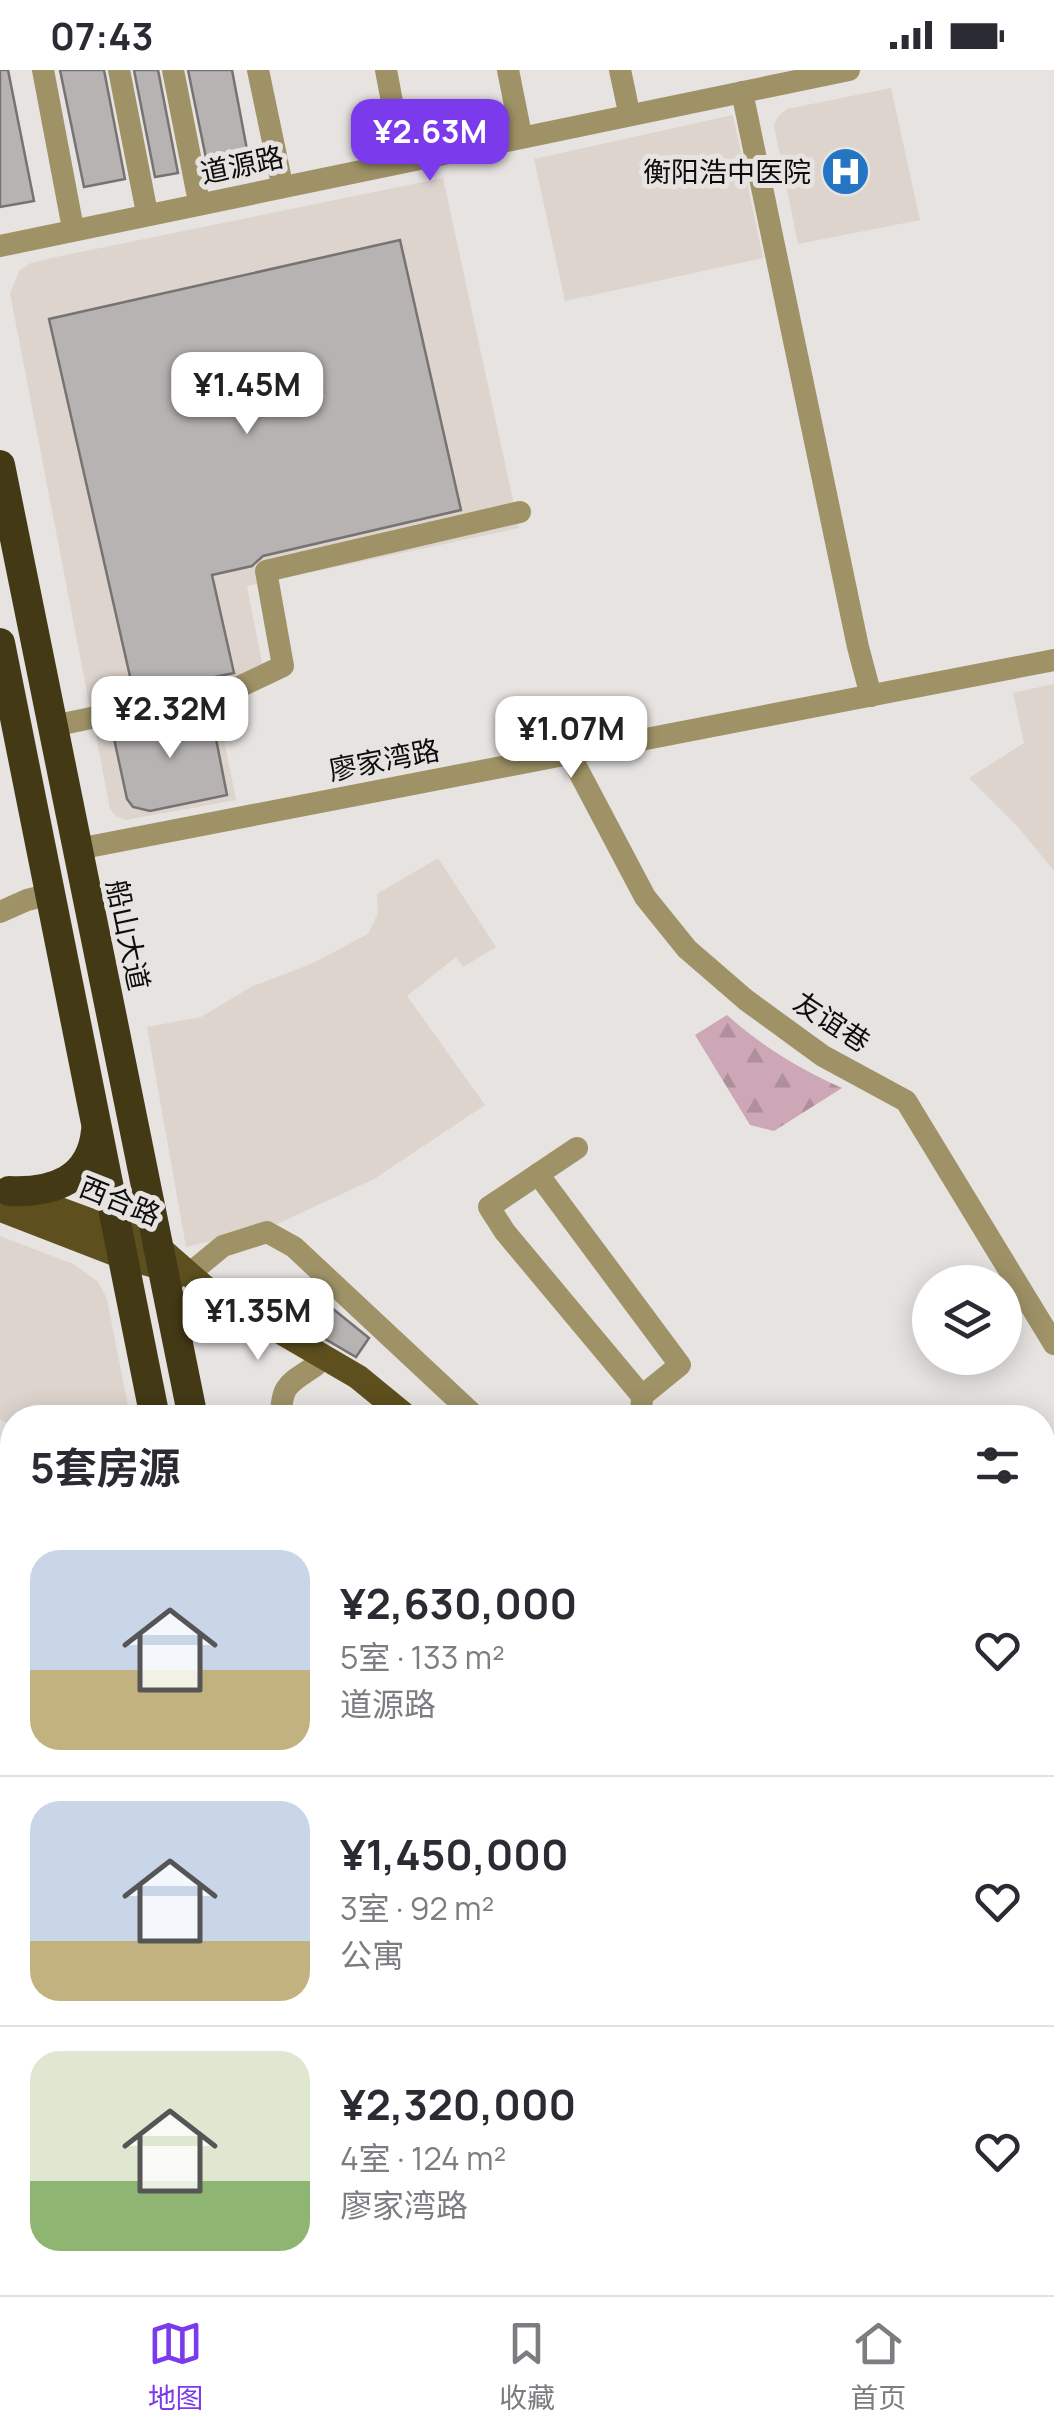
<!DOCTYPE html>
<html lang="zh">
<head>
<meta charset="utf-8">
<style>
  body { margin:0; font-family:Manrope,"Noto Sans SC",sans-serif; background:#f7f7f7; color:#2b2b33; height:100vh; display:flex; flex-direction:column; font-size:38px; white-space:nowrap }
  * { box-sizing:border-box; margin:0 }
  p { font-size:32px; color:#7c7c81 }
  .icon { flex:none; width:55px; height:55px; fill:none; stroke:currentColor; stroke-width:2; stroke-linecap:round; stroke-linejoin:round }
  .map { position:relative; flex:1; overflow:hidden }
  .panel { position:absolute; left:0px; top:1335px; width:1055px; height:890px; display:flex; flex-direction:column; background:#fff; border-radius:40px 40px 0 0; box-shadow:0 5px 25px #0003 }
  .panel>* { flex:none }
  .controls { position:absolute; left:912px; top:1195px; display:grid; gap:20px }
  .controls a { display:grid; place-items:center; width:110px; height:110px; border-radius:50%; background:#fff; box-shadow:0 5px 25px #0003; font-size:50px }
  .price { position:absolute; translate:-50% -85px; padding:0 22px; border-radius:20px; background:#fff; color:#222; font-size:32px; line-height:65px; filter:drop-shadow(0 2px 5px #0008) }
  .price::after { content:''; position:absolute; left:50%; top:60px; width:30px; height:22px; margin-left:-15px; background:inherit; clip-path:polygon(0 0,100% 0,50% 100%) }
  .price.current { background:#7c3aed; color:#fff }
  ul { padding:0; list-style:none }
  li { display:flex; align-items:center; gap:30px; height:250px; padding:0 30px }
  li+li { border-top:2px solid #e1e1e2 }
  li span { display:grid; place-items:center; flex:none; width:280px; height:200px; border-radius:30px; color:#555 }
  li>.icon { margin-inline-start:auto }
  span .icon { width:120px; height:120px; fill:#fffc; stroke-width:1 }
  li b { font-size:42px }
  h2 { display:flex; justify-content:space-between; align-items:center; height:120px; padding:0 30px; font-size:42px }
  .status { display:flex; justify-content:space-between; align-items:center; height:70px; padding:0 50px; background:#fff; direction:ltr }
  .status svg { height:28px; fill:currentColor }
  .dock { display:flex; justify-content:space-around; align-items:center; height:140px; border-top:2px solid #e1e1e2; background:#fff; font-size:28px; color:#7c7c81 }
  .dock a { display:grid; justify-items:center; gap:5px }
  .dock .current { color:#7c3aed }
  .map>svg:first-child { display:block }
</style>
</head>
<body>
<div class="status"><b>07:43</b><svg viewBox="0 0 49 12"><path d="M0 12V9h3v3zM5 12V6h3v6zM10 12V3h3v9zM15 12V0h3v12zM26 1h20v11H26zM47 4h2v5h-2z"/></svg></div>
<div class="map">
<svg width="1054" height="2225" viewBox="0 0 1054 2225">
  <defs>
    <pattern id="forest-firs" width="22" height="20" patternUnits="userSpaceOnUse" patternTransform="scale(2.5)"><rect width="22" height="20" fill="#cda7b6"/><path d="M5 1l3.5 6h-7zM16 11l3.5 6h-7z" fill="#af8f9b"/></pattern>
  </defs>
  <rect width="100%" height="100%" fill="#e6e3e1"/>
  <g fill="#ddd4cd">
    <polygon points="891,18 920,150 798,174 774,55 778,47 787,39"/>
    <polygon points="733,45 763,188 565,231 534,89"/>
    <polygon points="443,108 519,458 247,516 264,603 91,643 10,223 20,200 31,193 51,188"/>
    <polygon points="1054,614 1054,801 1018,757 969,708 1024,673 1013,623"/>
    <polygon points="216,630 236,730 126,750 116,746 110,739 94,655"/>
    <polygon points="438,788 496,877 463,897 456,887 407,926 485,1035 374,1109 273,1156 186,1177 147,957 201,947 251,917 311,894 368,864 378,843 377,824"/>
    <polygon points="0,1166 73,1194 98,1212 107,1229 130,1347 12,1348 12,1357 0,1349"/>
  </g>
  <path fill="url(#forest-firs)" d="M727,945c36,32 71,53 115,73l-68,43 -24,-6 -55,-90z"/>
  <g fill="#b7b3b3" stroke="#767372" stroke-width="2.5">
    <polygon points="0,0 8,0 34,131 0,137"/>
    <polygon points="60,0 104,0 125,109 84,117"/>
    <polygon points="134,0 158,0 178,103 155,107"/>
    <polygon points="188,0 232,0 248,85 207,93"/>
    <polygon points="400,170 461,440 263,486 252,496 212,505 234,603 134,624 49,249"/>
    <polygon points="210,638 227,725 150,741 133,737 127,729 112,659"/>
    <polygon points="317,1226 369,1268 356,1287 298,1253"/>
  </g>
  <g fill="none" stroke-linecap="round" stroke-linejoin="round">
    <g stroke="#9f9267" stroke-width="22">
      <polyline points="43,0 71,148"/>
      <polyline points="119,0 145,133"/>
      <polyline points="173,0 197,122"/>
      <polyline points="258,0 280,105"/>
      <polyline points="386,0 401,80"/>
      <polyline points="508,0 519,55"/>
      <polyline points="620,0 627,33"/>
      <polyline points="742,22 858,577 871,626"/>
      <polyline points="0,176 849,0"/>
      <polyline points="53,656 239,617 283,596 266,501 520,442"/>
      <polyline points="570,685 645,827 687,879 746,930 823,986 906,1031 1054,1274"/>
      <polyline points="78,779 1054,590"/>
      <polyline points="0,842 27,830 51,824"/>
      <polyline points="577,1078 489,1137 505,1162 642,1326 641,1348"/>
      <polyline points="538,1104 680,1295 642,1326"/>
      <polyline points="189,1204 223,1176 267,1162 294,1177 477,1348"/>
      <path d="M281,1348c0,-34 8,-34 34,-52"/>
      <polyline points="0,1407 12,1412"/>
      <polyline points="0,1569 12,1552"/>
      <polyline points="0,1668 12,1677"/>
      <polyline points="0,1758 12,1739"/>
      <polyline points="0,1845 12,1849"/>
      <polyline points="0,1937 12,1941"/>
    </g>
    <g stroke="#5d4f1e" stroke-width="25">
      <polyline points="12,1122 156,1175 204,1217 358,1307 408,1348"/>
      <polyline points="0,1139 124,1187 160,1197 175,1207"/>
      <polyline points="1042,1519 1054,1511"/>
      <polyline points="1042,1882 1054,1885"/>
      <polyline points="0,2127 12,2120"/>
    </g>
    <g stroke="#433915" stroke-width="30">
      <polyline points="0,395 193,1348"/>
      <polyline points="0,573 155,1348"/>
      <path d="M9,1121c44,2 82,-11 87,-60"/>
      <polyline points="545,2212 552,2225"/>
      <polyline points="575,2212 582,2225"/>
    </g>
  </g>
  <defs>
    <symbol id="hospital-disc" viewBox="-11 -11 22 22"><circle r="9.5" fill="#2476c5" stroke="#e6e3e1"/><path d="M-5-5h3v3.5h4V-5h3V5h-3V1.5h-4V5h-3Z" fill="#fff"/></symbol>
  </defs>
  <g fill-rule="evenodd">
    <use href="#hospital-disc" x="818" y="74" width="55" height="55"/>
  </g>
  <g text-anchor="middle" stroke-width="10" stroke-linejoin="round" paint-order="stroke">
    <g font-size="28" fill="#0e0d0d" stroke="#e6e3e1">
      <text transform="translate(242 95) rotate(-12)" y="10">道源路</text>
      <text transform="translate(384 690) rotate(-11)" y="10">廖家湾路</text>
      <text transform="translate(128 865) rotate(78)" y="10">船山大道</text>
      <text transform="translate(832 952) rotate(33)" y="10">友谊巷</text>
      <text transform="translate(120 1131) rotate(22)" y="10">西合路</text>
    </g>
    <g font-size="28" fill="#0e0d0d" stroke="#e6e3e1" text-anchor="end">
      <text x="811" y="112">衡阳浩中医院</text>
    </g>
  </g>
</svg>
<div class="controls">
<a><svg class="icon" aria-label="layers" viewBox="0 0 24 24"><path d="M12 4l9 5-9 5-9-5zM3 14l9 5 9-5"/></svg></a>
</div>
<b class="price current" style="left:430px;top:114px">¥2.63M</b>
<b class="price" style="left:247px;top:367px">¥1.45M</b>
<b class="price" style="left:170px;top:691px">¥2.32M</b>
<b class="price" style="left:571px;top:711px">¥1.07M</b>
<b class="price" style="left:258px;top:1293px">¥1.35M</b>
<section class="panel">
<h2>5套房源<svg class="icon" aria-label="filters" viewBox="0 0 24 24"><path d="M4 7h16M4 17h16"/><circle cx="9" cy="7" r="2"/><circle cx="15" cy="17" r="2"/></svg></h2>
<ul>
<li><span style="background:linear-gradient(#c9d6e8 60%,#c2b280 0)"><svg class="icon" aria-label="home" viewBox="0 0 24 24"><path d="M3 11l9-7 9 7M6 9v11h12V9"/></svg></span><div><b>¥2,630,000</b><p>5室 · 133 m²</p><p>道源路</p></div><svg class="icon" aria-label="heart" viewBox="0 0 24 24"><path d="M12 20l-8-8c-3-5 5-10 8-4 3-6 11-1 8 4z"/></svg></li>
<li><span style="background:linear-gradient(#c9d6e8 70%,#c2b280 0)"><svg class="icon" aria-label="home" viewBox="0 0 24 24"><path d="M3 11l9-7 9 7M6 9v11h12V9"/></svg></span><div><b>¥1,450,000</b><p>3室 · 92 m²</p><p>公寓</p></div><svg class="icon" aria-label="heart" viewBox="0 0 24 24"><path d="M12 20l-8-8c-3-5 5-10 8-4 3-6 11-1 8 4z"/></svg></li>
<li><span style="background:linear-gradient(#dfe7d0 65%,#8fb573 0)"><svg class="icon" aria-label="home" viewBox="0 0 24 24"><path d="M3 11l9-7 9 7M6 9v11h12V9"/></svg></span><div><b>¥2,320,000</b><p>4室 · 124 m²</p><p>廖家湾路</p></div><svg class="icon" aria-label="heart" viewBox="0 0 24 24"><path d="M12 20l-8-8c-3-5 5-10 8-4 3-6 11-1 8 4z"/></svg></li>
</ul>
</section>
</div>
<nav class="dock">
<a class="current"><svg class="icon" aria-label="map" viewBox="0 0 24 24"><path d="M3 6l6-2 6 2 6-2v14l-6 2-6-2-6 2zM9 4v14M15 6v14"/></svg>地图</a>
<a><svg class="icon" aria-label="saved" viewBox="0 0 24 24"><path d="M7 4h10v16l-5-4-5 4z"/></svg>收藏</a>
<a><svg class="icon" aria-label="home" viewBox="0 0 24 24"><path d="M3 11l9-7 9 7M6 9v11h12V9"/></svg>首页</a>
</nav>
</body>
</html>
